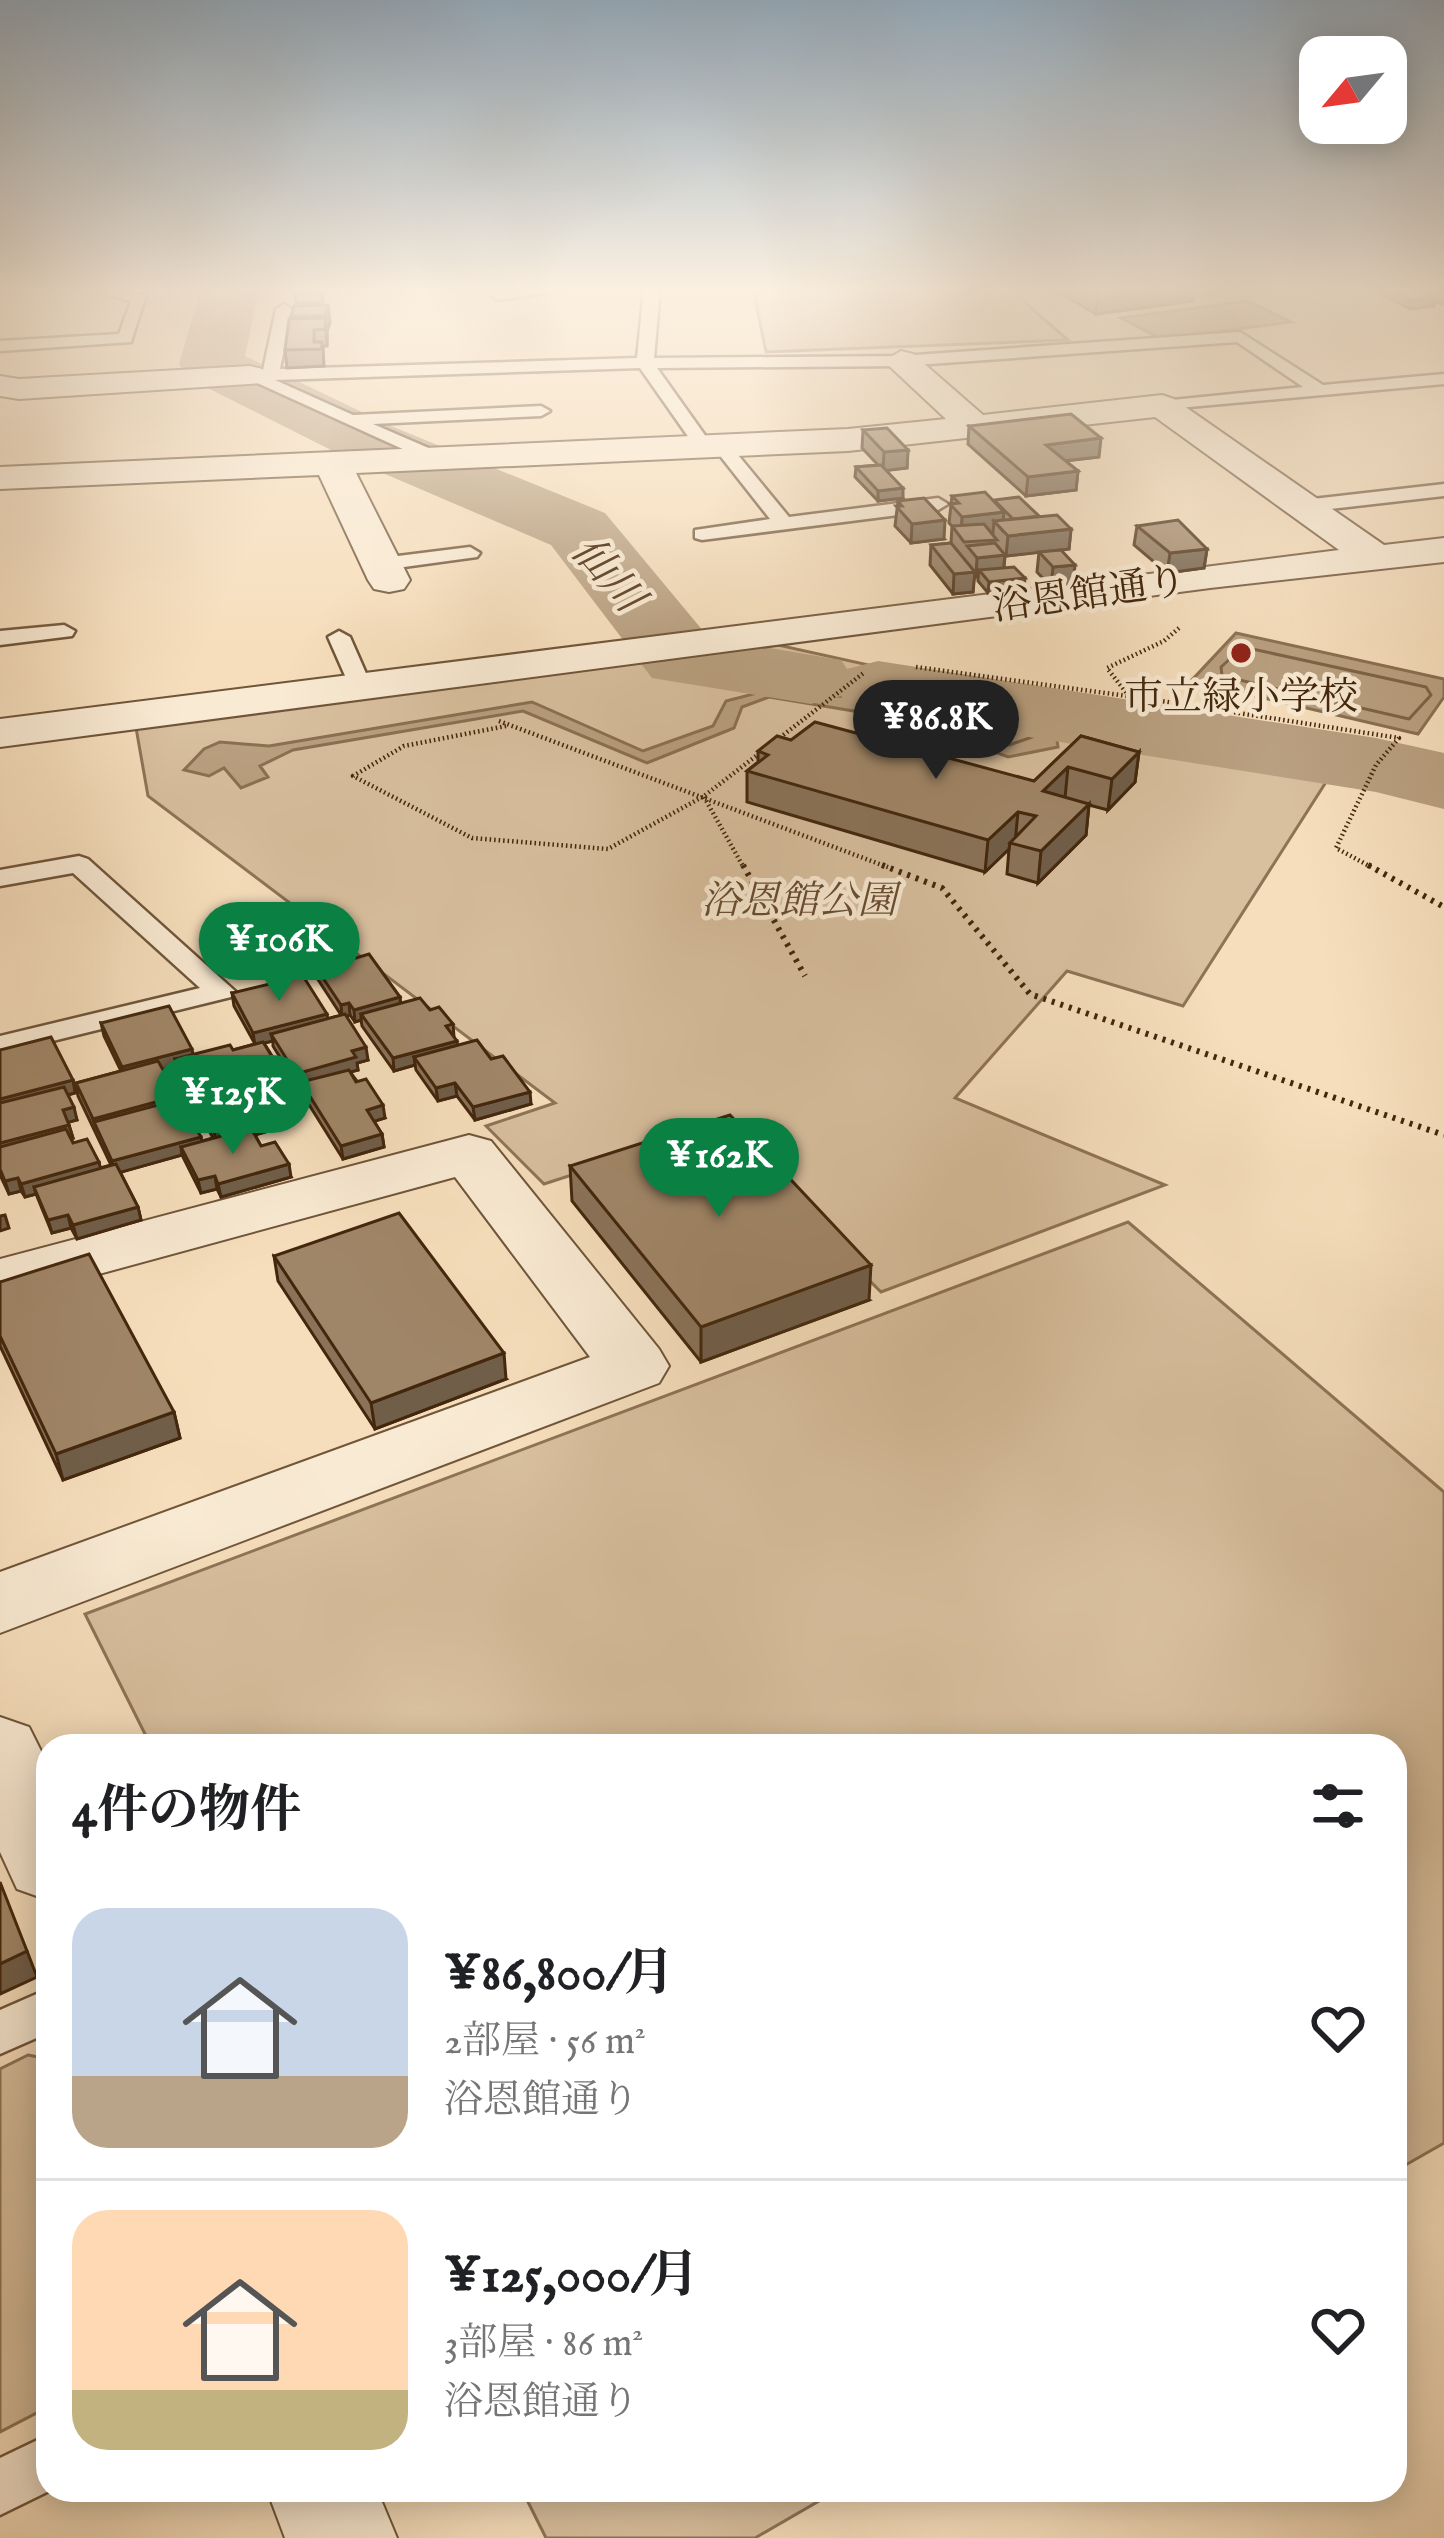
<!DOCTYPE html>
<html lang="ja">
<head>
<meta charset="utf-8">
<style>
  body { margin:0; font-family:"IM FELL English","Noto Serif JP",serif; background:#f2f2f2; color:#202124; height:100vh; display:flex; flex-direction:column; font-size:45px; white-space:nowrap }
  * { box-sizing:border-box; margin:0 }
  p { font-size:39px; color:#757577 }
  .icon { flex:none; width:66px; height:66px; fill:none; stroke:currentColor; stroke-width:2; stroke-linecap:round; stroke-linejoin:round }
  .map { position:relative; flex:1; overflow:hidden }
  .panel { position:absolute; left:36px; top:1734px; width:1371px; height:768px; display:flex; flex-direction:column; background:#fff; border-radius:36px; box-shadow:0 6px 30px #0003 }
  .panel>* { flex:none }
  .needle { width:78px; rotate:241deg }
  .controls { position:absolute; left:1299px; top:36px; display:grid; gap:24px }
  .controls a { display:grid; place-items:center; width:108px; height:108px; border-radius:24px; background:#fff; box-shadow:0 6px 30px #0003; font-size:60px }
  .price { position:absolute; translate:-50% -102px; padding:0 27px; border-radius:42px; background:#0b8043; color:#fff; font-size:39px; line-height:78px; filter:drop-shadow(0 3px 6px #0008) }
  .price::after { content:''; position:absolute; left:50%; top:72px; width:36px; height:27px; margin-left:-18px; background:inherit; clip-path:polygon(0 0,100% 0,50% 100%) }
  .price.current { background:#222; color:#fff }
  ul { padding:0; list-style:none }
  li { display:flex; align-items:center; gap:36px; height:300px; padding:0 36px }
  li+li { border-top:3px solid #e0e0e0 }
  li span { display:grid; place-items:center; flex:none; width:336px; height:240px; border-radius:36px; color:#555 }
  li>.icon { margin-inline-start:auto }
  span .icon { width:144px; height:144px; fill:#fffc; stroke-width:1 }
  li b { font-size:51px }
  h2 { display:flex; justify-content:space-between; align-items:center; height:144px; padding:0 36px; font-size:51px }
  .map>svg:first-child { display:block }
</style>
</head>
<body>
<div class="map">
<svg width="1444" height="2538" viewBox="0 0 1444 2538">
  <rect width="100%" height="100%" fill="#f6debc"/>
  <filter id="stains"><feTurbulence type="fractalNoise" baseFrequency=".00167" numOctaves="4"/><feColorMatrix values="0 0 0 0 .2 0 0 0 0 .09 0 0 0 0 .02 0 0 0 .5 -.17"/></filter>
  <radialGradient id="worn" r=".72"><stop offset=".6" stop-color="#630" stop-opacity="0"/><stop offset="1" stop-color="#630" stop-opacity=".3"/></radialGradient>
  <g fill="#d8bf9e" stroke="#8e7356" stroke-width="3">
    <polygon points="753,289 1009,289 1068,340 766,352"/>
    <polygon points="755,640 1335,768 1183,1006 1067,971 955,1098 1165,1185 881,1292 717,1128 544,1184 486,1126 555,1103 148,796 135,722"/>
    <polygon points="1128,1222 1444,1492 1444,2143 1395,2171 1395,1746 151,1746 85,1614"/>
    <polygon points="28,2055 48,2059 48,2407 0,2432 0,2069"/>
    <polygon points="522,2490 838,2490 755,2538 546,2538"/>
  </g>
  <g fill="#b9a080" stroke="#8a7052" stroke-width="3">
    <polygon points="1248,301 1291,322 1161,339 1121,318"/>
    <polygon points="1236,633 1444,679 1444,697 1418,734 1191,681"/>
    <polygon points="773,689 1054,719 1058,747 1008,757 914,721 769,697 742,707 734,728 647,763 523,711 293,750 260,766 268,777 241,788 224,768 209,776 184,770 204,749 220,742 269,746 532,702 643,751 713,726 726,701"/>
  </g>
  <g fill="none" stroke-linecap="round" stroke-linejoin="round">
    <g stroke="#7e6446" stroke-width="3">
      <polygon points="1243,647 1426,687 1431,695 1409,719 1222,676 1221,667"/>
      <polygon points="986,723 1031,729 1035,736 1009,745 981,734 980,727"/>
    </g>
    <polygon fill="#b9a080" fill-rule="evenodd" points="201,289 259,289 245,356 391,426 605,513 709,638 841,660 847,669 878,661 1376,738 1444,753 1444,809 1376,792 878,713 848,705 841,696 811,704 652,678 551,545 343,456 188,378 179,364"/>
    <defs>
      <g id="lane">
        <polygon points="87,289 146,295 131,342 0,351 0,341 119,334 131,301"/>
        <polygon points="481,289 572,289 497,300"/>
        <polygon points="644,289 660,289 654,358 901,356 1240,332 1323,385 1444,374 1444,384 1156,410 1153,406 1162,401 1303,387 1237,342 901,366 657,368 714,448 729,444 789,517 938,498 948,504 938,510 702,540 695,538 695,530 770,519 714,448 699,452 640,368 275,380 353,415 541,406 550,411 541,416 373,424 447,456 447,464 440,466 242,376 263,370 276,309 284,304 292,309 280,369 637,358"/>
        <polygon points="1444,484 1444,496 1304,512 1294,506 1304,500"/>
        <polygon points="470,547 480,553 477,557 382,570 372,564 382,558"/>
        <polygon points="64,625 75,631 72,636 0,645 0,631"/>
        <polygon points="339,631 350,637 372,687 369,692 361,694 350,687 328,637"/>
        <polygon points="79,856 88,859 235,991 231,997 0,1054 0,1036 200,988 73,873 0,886 0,870"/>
        <polygon points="48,1989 48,2033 0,2054 0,2010"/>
        <polygon points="48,2435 51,2490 0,2515 0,2458"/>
      </g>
      <g id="street">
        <polygon points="901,351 913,354 983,415 1162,395 1174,399 1384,545 1444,538 1444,562 1210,588 0,747 0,719 1339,550 1155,417 848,451 356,473 410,580 404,589 389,592 374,589 368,580 319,475 0,489 0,467 848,429 946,419 884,361"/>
        <polygon points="250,366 262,369 267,376 262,383 19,399 0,396 0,376 19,379"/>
        <polygon points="469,1135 491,1141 659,1349 669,1366 659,1383 0,1633 0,1572 590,1357 455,1177 0,1301 0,1259"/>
        <polygon points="0,1717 29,1727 48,1765 48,1900 17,1889 0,1852"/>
        <polygon points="267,2490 377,2490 397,2538 285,2538"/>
      </g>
    </defs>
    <use href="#lane" stroke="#705539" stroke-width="5"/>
    <use href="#street" stroke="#705539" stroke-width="4"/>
    <g stroke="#43270d" stroke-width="4.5" stroke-dasharray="1.5 3" stroke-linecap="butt">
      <polyline points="1179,628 1164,641 1107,668 1129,696 1399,738 1376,765 1336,848 1373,868"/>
      <polyline points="916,667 1127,696"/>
      <polyline points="499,721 890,868"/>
      <polyline points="506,726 404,746 353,776 472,838 608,849 704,796 865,672"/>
      <polyline points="704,797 744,868"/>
    </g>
    <g stroke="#43270d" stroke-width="6" stroke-dasharray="3 6" stroke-linecap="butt">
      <polyline points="743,865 805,976"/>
      <polyline points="882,865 942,888 1030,994 1444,1135"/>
      <polyline points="1368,865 1444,907"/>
    </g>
    <use href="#lane" fill="#f9ead3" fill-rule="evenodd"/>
    <use href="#street" fill="#f9ead3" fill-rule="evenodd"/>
  </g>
  <g fill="#8a7359" stroke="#43270d" stroke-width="3" fill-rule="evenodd">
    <polygon points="323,289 323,306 330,322 327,331 327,346 323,346 324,366 287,368 285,350 291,316 297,306 296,291"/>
    <polygon points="1053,289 1195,289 1193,301 1096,314"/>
    <polygon points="1372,289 1444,289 1444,304 1435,302 1434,306 1410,309"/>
    <polygon points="969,426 1099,457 1065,461 1078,471 1076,490 1026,496 968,444"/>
    <polygon points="863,430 908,450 907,468 886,470 903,498 878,501 855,477 856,467 878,465 862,448"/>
    <polygon points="952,496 993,502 1071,529 1069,549 1061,550 1073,585 1051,587 1037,572 1039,552 1006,556 1003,553 1005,555 1004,568 1024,589 988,593 978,581 978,577 974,576 973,592 953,594 930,565 931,545 951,543 952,526 949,523"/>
    <polygon points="898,501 944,539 911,543 895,526"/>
    <polygon points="1137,526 1207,549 1204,568 1167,573 1134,545"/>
    <polygon points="1081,736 1139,752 1135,782 1108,810 1089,805 1086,835 1038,883 1007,874 1009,849 985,872 747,802 747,771 758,762 758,751 791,740 1034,781"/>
    <path d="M356,958l44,39v6l30,7 23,14 1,13 3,9 34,13 40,45 -56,16 -18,-24 -19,5 -22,-31 -1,-5 -21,6 -32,-45 -1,-6 -6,2 -5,-7 -4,1 22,44 -11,3 1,7 -8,2 35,46 -11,3 8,13 2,13 -41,12 -40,-64 -1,-10 -4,1 -25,-40v-5l-9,2 35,57 2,13 -23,6 1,9 -24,7 6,11 30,31 -70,20 -4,-8 -16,4 -19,-38 -62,17 18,35 3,13 -64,19 -6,-11 -19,5 -16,-39 -11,3 -4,-6 -12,3 -9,-19v-125l73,30 2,13 -7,2 9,25 -9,2 5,16h-2l2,5 26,19 1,6 11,-3 -33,-69 -2,-13 45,-12 -17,-35 -3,-13 92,32 40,-5 22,-6 -21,-38 -2,-13 96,26 13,-4 -26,-40 -2,-12zM177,1066l1,6 35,66 -11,3 -20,-23 -5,-9h3l-17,-39z"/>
    <polygon points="570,1166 869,1300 701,1362 572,1201"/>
    <polygon points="274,1256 506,1379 375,1429 278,1281"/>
    <polygon points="0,1282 174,1412 180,1438 63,1480 0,1346"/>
  </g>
  <g fill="#705e49" stroke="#43270d" stroke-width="3">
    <polygon points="1112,289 1195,289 1193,301 1096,314 1098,291"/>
    <polygon points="1207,289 1242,289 1206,294"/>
    <polygon points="1436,297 1434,306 1410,309 1411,300"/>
    <polygon points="328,305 330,322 327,331 327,346 325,316"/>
    <polygon points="1101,438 1099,457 1044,463 1046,445"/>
    <polygon points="908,450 907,468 883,471 884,452"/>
    <polygon points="1078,471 1076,490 1026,496 1028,477"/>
    <polygon points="903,488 903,498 878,501 878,491"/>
    <polygon points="1004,512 1002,530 994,521 993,533 961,536 962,517"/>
    <polygon points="945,520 944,539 911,543 912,524"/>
    <polygon points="1071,529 1069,549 1006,556 1008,536"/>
    <polygon points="1207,549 1204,568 1167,573 1170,553"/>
    <polygon points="1005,555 1003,574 979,570 978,577 976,577 977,558"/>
    <polygon points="1075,565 1073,585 1051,587 1053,567"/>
    <polygon points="975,572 973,592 953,594 954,574"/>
    <polygon points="1025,578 1024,589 988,593 989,582"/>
    <polygon points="1139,752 1135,782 1108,810 1112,779"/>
    <polygon points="1068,767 1065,798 1043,791"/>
    <polygon points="1089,804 1086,835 1038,883 1041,851"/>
    <polygon points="1018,812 1015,843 1010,843 1009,849 985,872 988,840"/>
    <polygon points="400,997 401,1010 361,1014 361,1020 355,1022 354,1010"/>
    <polygon points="349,1003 350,1015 342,1017 341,1005"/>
    <polygon points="327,1014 329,1027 271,1034 273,1041 255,1045 253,1033"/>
    <polygon points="457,1041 458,1054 414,1057 415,1065 394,1071 393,1058"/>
    <polygon points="366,1047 368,1060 357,1063 358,1070 298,1086 296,1074 352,1051"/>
    <polygon points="192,1049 194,1061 175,1059 177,1066 125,1079 122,1067"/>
    <polygon points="73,1080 75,1093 1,1112 0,1099"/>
    <polygon points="455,1083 457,1096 438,1101 436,1088"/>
    <polygon points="530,1092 531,1104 475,1120 473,1107"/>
    <polygon points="178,1096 180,1109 98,1131 93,1119"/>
    <polygon points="299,1100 301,1113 278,1119 279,1128 217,1145 214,1132 272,1107"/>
    <polygon points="383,1105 385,1118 369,1123 367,1110"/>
    <polygon points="74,1107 77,1120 66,1123 63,1110"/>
    <polygon points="69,1125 73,1138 0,1157 0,1143"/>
    <polygon points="382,1134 384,1147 343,1159 341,1146"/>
    <polygon points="201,1137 203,1150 181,1147 182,1155 115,1174 112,1161"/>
    <polygon points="99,1162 102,1175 34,1187 36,1194 25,1197 21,1184"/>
    <polygon points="289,1164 291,1177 221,1197 218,1184"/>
    <polygon points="215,1176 217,1189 201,1193 198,1180"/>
    <polygon points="18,1178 21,1191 9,1194 5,1181"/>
    <polygon points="138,1207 141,1220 77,1239 73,1225"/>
    <polygon points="5,1215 9,1228 0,1231 0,1216"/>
    <polygon points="68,1215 71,1228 52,1233 48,1220"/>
    <polygon points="871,1265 869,1300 701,1362 701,1327"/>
    <polygon points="504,1353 506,1379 375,1429 371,1403"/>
    <polygon points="174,1412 180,1438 63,1480 56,1454"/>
    <polygon points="27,1951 37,1977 0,1994 0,1964"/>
  </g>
  <g fill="#a08668" stroke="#43270d" stroke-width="3">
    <polygon points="1390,289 1420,289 1436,297 1411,300"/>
    <polygon points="1429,289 1444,289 1444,296 1443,296"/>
    <polygon points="320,293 322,302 296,303 295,294"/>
    <polygon points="328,305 325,316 291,316 294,306"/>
    <polygon points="326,318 325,329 314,330 314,342 322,342 322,349 285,350 289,319"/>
    <polygon points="1071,414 1101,438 1046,445 1078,471 1028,477 969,426"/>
    <polygon points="887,428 908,450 884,452 863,430"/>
    <polygon points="881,465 903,488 878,491 856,467"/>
    <polygon points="985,492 1004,512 962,517 950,504 959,503 952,496"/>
    <polygon points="1019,497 1039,516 1013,519 994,500"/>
    <polygon points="924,498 945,520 912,524 896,506 902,506 898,501"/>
    <polygon points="1057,515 1071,529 1008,536 994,521"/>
    <polygon points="1178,520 1207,549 1170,553 1137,526"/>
    <polygon points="984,524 997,540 964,542 952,526"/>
    <polygon points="951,543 975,572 954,574 931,545"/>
    <polygon points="995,543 1005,555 977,558 967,546"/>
    <polygon points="1061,550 1075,565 1053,567 1039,552"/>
    <polygon points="1014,567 1025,578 989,582 979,570"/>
    <polygon points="815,722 1034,781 1081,736 1139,752 1112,779 1068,767 1043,791 1089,804 1041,851 1010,843 1036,816 1018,812 988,840 747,771 768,755 758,751 777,736 791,740"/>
    <polygon points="351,953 356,958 369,954 400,997 354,1010 349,1003 341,1005 313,963"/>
    <polygon points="303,976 327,1014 253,1033 232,993"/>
    <polygon points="420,998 430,1010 439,1007 453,1024 446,1026 457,1041 393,1058 361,1014"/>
    <polygon points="169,1006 192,1049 122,1067 101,1023"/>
    <polygon points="345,1014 366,1047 352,1051 356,1057 296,1074 271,1034"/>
    <polygon points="51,1037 73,1080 0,1099 0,1050"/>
    <polygon points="477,1040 491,1059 503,1056 530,1092 473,1107 455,1083 436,1088 414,1057"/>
    <polygon points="263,1042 299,1100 272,1107 277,1115 214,1132 175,1059 230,1045 233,1050"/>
    <polygon points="158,1061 178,1096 93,1119 76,1083"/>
    <polygon points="349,1070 356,1082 366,1079 383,1105 367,1110 382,1134 341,1146 301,1082"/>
    <polygon points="64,1087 74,1107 63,1110 69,1125 0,1143 0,1103"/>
    <polygon points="173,1101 182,1118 189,1117 201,1137 112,1161 94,1122"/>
    <polygon points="730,1115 871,1265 701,1327 570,1166"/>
    <polygon points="251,1128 261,1146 275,1142 289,1164 218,1184 215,1176 198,1180 181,1147"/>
    <polygon points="66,1129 73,1143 87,1139 99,1162 21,1184 18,1178 5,1181 0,1169 0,1147"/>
    <polygon points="116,1164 138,1207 73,1225 68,1215 48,1220 34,1187"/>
    <polygon points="399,1213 504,1353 371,1403 274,1256"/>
    <polygon points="89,1254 174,1412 56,1454 0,1336 0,1282"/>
    <polygon points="0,1882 27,1951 0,1964"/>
  </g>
  <linearGradient id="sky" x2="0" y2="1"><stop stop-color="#95acbe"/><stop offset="0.45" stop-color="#fbf0e1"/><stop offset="1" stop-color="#fbf0e1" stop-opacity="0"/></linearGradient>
  <rect width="1444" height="645" fill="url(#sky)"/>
  <circle fill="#8f2418" stroke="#f9ead3" stroke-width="4.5" cx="1241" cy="653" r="12"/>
  <g text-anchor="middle" stroke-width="9" stroke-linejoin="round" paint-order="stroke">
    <g font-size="39" fill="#43270d" stroke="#f9ead3">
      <text transform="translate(1089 592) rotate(-8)" y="14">浴恩館通り</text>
    </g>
    <g font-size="39" fill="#43270d" stroke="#f9ead3">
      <text x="1241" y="709">市立緑小学校</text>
    </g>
    <g font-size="39" font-style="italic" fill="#684d31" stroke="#f9ead3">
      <text x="799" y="913">浴恩館公園</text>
    </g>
    <g font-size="42" font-style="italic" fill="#664b30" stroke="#f9ead3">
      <text transform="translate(609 573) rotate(49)" y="15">仙川</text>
    </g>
  </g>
  <rect width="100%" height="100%" filter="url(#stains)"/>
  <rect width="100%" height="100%" fill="url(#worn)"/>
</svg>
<div class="controls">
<a><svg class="needle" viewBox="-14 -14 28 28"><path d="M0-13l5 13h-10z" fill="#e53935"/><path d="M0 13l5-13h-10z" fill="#757577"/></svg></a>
</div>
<b class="price current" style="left:936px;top:782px">¥86.8K</b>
<b class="price" style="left:279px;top:1004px">¥106K</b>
<b class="price" style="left:233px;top:1157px">¥125K</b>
<b class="price" style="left:719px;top:1220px">¥162K</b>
<section class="panel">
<h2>4件の物件<svg class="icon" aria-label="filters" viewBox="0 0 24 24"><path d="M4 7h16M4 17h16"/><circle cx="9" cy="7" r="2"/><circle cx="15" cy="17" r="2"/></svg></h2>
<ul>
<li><span style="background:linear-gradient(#c9d6e8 70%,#b9a48a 0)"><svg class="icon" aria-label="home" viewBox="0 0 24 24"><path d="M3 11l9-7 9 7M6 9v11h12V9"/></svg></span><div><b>¥86,800/月</b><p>2部屋 · 56 m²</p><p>浴恩館通り</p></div><svg class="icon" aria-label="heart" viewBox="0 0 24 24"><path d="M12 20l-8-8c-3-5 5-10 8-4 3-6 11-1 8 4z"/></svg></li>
<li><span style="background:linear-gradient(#ffd9b3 75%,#c2b280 0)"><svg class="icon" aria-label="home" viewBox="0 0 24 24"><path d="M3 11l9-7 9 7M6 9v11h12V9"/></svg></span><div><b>¥125,000/月</b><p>3部屋 · 86 m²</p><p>浴恩館通り</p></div><svg class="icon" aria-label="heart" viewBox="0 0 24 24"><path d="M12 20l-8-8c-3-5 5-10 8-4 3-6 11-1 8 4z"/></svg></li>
</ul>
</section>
</div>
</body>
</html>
